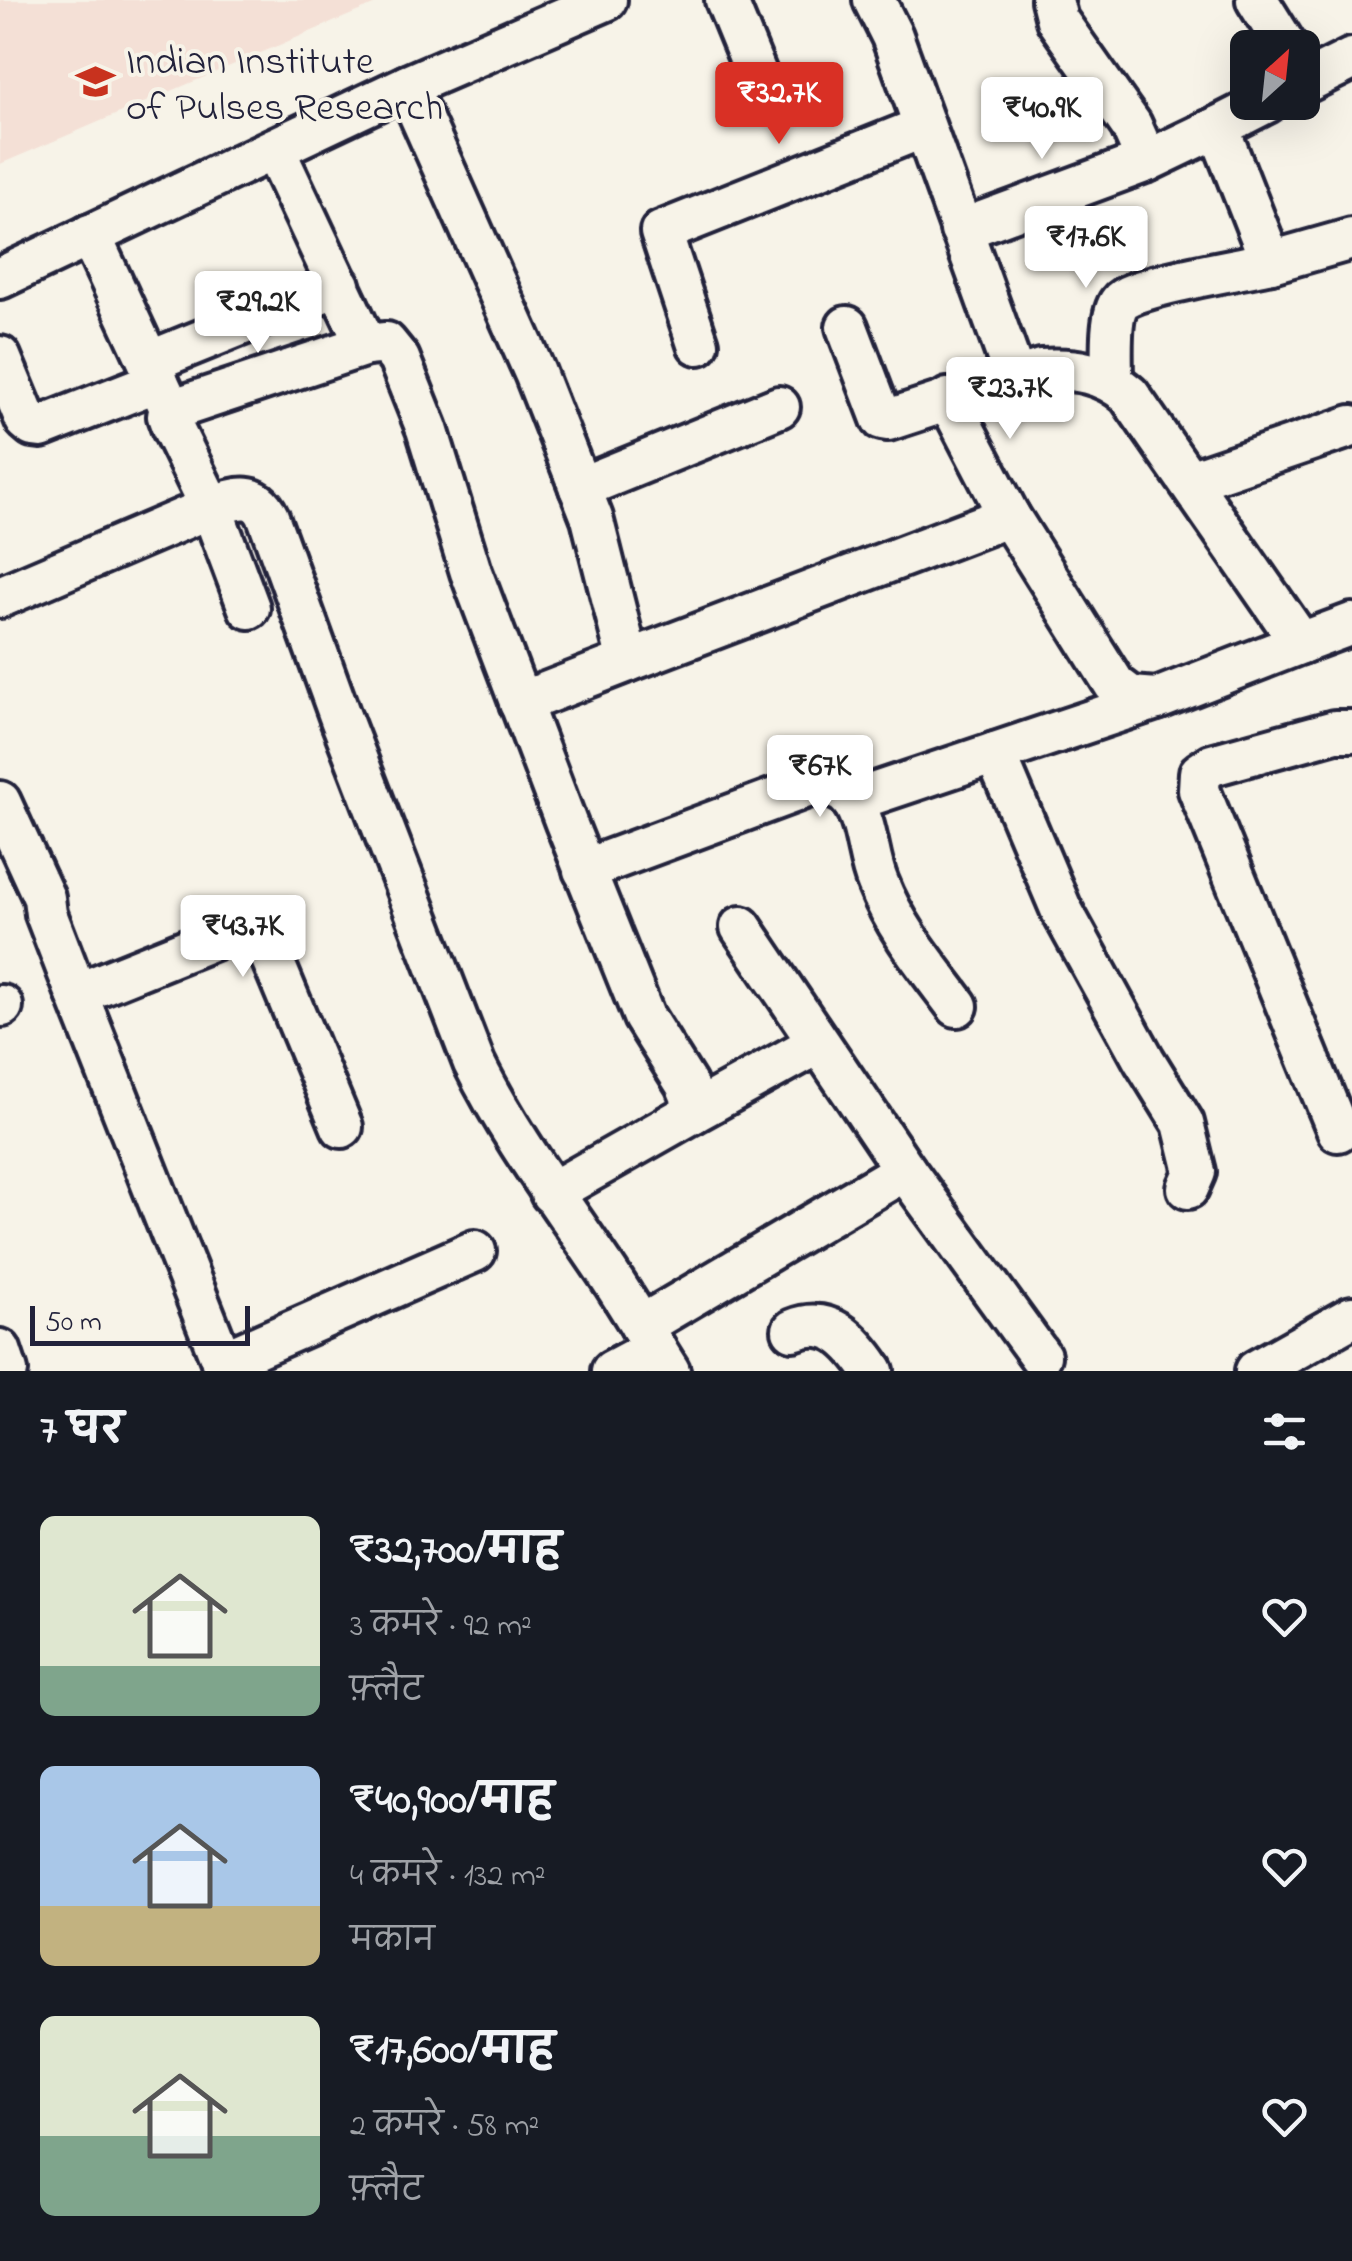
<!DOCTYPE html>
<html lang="hi">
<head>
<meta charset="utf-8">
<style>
  body { margin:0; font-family:"Indie Flower","Playpen Sans Deva",sans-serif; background:#242831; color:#f1f3f6; height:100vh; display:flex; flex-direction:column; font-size:38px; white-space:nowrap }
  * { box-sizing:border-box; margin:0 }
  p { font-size:32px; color:#9ea1a6 }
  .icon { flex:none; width:55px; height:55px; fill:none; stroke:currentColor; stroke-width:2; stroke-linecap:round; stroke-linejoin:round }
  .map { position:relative; height:1371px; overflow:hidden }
  .panel { display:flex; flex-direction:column; background:#171b24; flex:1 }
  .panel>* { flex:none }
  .needle { width:65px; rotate:27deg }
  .fabs { position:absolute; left:1230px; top:30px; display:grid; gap:20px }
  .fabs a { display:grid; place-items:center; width:90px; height:90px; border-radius:15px; background:#171b24; box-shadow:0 10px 40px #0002; font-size:50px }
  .scale { position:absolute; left:30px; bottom:25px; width:220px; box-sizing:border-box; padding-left:10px; border:5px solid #22223b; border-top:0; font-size:28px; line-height:35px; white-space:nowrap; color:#22223b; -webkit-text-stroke:8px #f7f3e8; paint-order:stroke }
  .price { position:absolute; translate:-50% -85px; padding:0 22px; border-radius:10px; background:#fff; color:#222; font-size:32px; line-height:65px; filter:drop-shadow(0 2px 5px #0008) }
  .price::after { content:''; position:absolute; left:50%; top:60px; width:30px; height:22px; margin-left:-15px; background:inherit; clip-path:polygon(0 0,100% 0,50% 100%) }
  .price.active { background:#d93025; color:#fff }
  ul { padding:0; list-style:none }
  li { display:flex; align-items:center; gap:30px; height:250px; padding:0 40px }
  li span { display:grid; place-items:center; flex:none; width:280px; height:200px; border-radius:15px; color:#555 }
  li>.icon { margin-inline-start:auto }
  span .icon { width:120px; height:120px; fill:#fffc; stroke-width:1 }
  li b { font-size:42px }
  h2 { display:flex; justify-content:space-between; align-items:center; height:120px; padding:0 40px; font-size:42px }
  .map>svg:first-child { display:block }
</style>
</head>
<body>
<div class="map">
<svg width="1352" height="1371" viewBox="0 0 1352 1371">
  <rect width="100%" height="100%" fill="#f7f3e8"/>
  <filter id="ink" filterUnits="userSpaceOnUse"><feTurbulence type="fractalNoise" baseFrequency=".01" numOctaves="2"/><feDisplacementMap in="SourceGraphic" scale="20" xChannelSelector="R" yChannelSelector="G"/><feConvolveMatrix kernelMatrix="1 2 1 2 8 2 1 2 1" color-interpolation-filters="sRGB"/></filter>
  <g filter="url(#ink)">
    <polygon fill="#f4e0d6" points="0,0 385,0 0,164"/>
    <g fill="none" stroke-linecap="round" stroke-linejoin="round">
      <defs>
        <g id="minor">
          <path d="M606,0l-199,86 128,287 57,145 36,143 381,-145 106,169 16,12 26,2 144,-56 -172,-248c-26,-23 -54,-27 -88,-25l-153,50 -6,-1 -35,-92"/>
          <polyline points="726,0 764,93"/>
          <polyline points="874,0 892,36 1015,377"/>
          <polyline points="1052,0 1057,20 1131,125 1147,161"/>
          <polyline points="1257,0 1287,48"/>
          <polyline points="1302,84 1352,59"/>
          <polyline points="1267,102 1218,127 1271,262 1352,239"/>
          <polyline points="274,149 366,345 386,343 399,359 427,429 471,572 566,823 644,1017 686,1084 693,1101 692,1113 551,1193"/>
          <polyline points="961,230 1147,161 1218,127"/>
          <path d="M90,235l81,175 -3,6 4,11 39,80c24,-8 44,-18 57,10l73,202 133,344c37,75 87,140 133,209 22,33 41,66 62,99"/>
          <polyline points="0,278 407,86"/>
          <polyline points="698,344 661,232 924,127"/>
          <polyline points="0,357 26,420 33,426 41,427 158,381"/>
          <polyline points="149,362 339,285"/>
          <path d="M1112,379c0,-18 -3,-63 8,-77 11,-16 126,-34 151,-40"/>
          <polyline points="948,399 1009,516"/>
          <polyline points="171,410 366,345"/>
          <polyline points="1190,481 1352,426"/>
          <polyline points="580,488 779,407"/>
          <polyline points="0,597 211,507 249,608"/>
          <polyline points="1301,643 1352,624"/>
          <polyline points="520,703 628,661"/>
          <polyline points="995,753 1061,909 1144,1060 1183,1123 1195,1172 1188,1188"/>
          <polyline points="852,801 1156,699"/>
          <polyline points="0,802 44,898 46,914 71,979 226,1371"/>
          <path d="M584,870l228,-85c17,1 31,2 41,17 15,24 14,55 25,81 18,46 50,84 79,123"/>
          <polyline points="77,994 216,938 242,924 258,925 342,1127"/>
          <polyline points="0,1006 2,1006"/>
          <polyline points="692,1113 817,1044"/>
          <polyline points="1338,1131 1199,790 1200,773 1212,765 1335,731 1352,731"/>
          <polyline points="905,1170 1040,1356"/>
          <polyline points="641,1326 905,1170 741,927"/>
          <path d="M793,1330c37,-15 60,11 80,41"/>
          <polyline points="0,1350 7,1371"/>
          <polyline points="222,1362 475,1251"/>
          <polyline points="612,1371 655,1348"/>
          <polyline points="1256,1371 1352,1317"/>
        </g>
      </defs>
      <use href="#minor" stroke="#22223b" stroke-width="48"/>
      <use href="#minor" stroke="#f7f3e8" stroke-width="40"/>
    </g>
  </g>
  <defs>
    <symbol id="university-bare" viewBox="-9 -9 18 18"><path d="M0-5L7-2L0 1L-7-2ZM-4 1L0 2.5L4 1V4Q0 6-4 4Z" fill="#c8321e" stroke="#f7f3e8" stroke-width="2.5" paint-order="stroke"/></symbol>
  </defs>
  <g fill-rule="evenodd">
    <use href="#university-bare" x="68" y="54" width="55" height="55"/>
  </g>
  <g text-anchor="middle" stroke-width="8" stroke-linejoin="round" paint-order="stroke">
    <g font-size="40" fill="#22223b" stroke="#f7f3e8" text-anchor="start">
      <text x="126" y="73">Indian Institute<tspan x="126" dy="46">of Pulses Research</tspan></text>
    </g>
  </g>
</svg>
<div class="fabs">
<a><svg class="needle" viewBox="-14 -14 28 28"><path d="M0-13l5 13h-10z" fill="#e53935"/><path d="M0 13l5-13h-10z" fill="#9ea1a6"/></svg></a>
</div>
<div class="scale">50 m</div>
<b class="price active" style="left:779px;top:147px">₹32.7K</b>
<b class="price" style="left:1042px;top:162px">₹40.9K</b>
<b class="price" style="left:1086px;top:291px">₹17.6K</b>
<b class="price" style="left:258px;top:356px">₹29.2K</b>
<b class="price" style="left:1010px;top:442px">₹23.7K</b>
<b class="price" style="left:820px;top:820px">₹67K</b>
<b class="price" style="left:243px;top:980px">₹43.7K</b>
</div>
<section class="panel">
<h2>7 घर<svg class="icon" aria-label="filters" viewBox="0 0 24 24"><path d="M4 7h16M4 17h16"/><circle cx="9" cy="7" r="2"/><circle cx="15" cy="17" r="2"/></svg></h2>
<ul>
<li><span style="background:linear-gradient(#dfe7d0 75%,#7fa58c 0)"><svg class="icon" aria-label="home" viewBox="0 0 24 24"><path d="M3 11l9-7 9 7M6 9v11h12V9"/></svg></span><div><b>₹32,700/माह</b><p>3 कमरे · 92 m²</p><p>फ़्लैट</p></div><svg class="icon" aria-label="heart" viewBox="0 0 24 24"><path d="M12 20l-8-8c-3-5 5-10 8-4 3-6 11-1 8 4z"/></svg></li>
<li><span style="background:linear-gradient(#a9c7e8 70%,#c2b280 0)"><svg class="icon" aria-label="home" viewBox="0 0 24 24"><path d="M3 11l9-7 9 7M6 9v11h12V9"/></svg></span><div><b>₹40,900/माह</b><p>4 कमरे · 132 m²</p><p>मकान</p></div><svg class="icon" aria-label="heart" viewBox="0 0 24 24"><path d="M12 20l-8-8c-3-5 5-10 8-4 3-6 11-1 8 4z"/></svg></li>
<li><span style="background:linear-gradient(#dfe7d0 60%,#7fa58c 0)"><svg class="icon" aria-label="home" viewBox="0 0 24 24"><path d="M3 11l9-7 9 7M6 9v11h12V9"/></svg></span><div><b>₹17,600/माह</b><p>2 कमरे · 58 m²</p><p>फ़्लैट</p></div><svg class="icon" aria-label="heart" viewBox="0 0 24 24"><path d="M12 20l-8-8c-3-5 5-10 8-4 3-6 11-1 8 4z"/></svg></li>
</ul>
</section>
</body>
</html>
